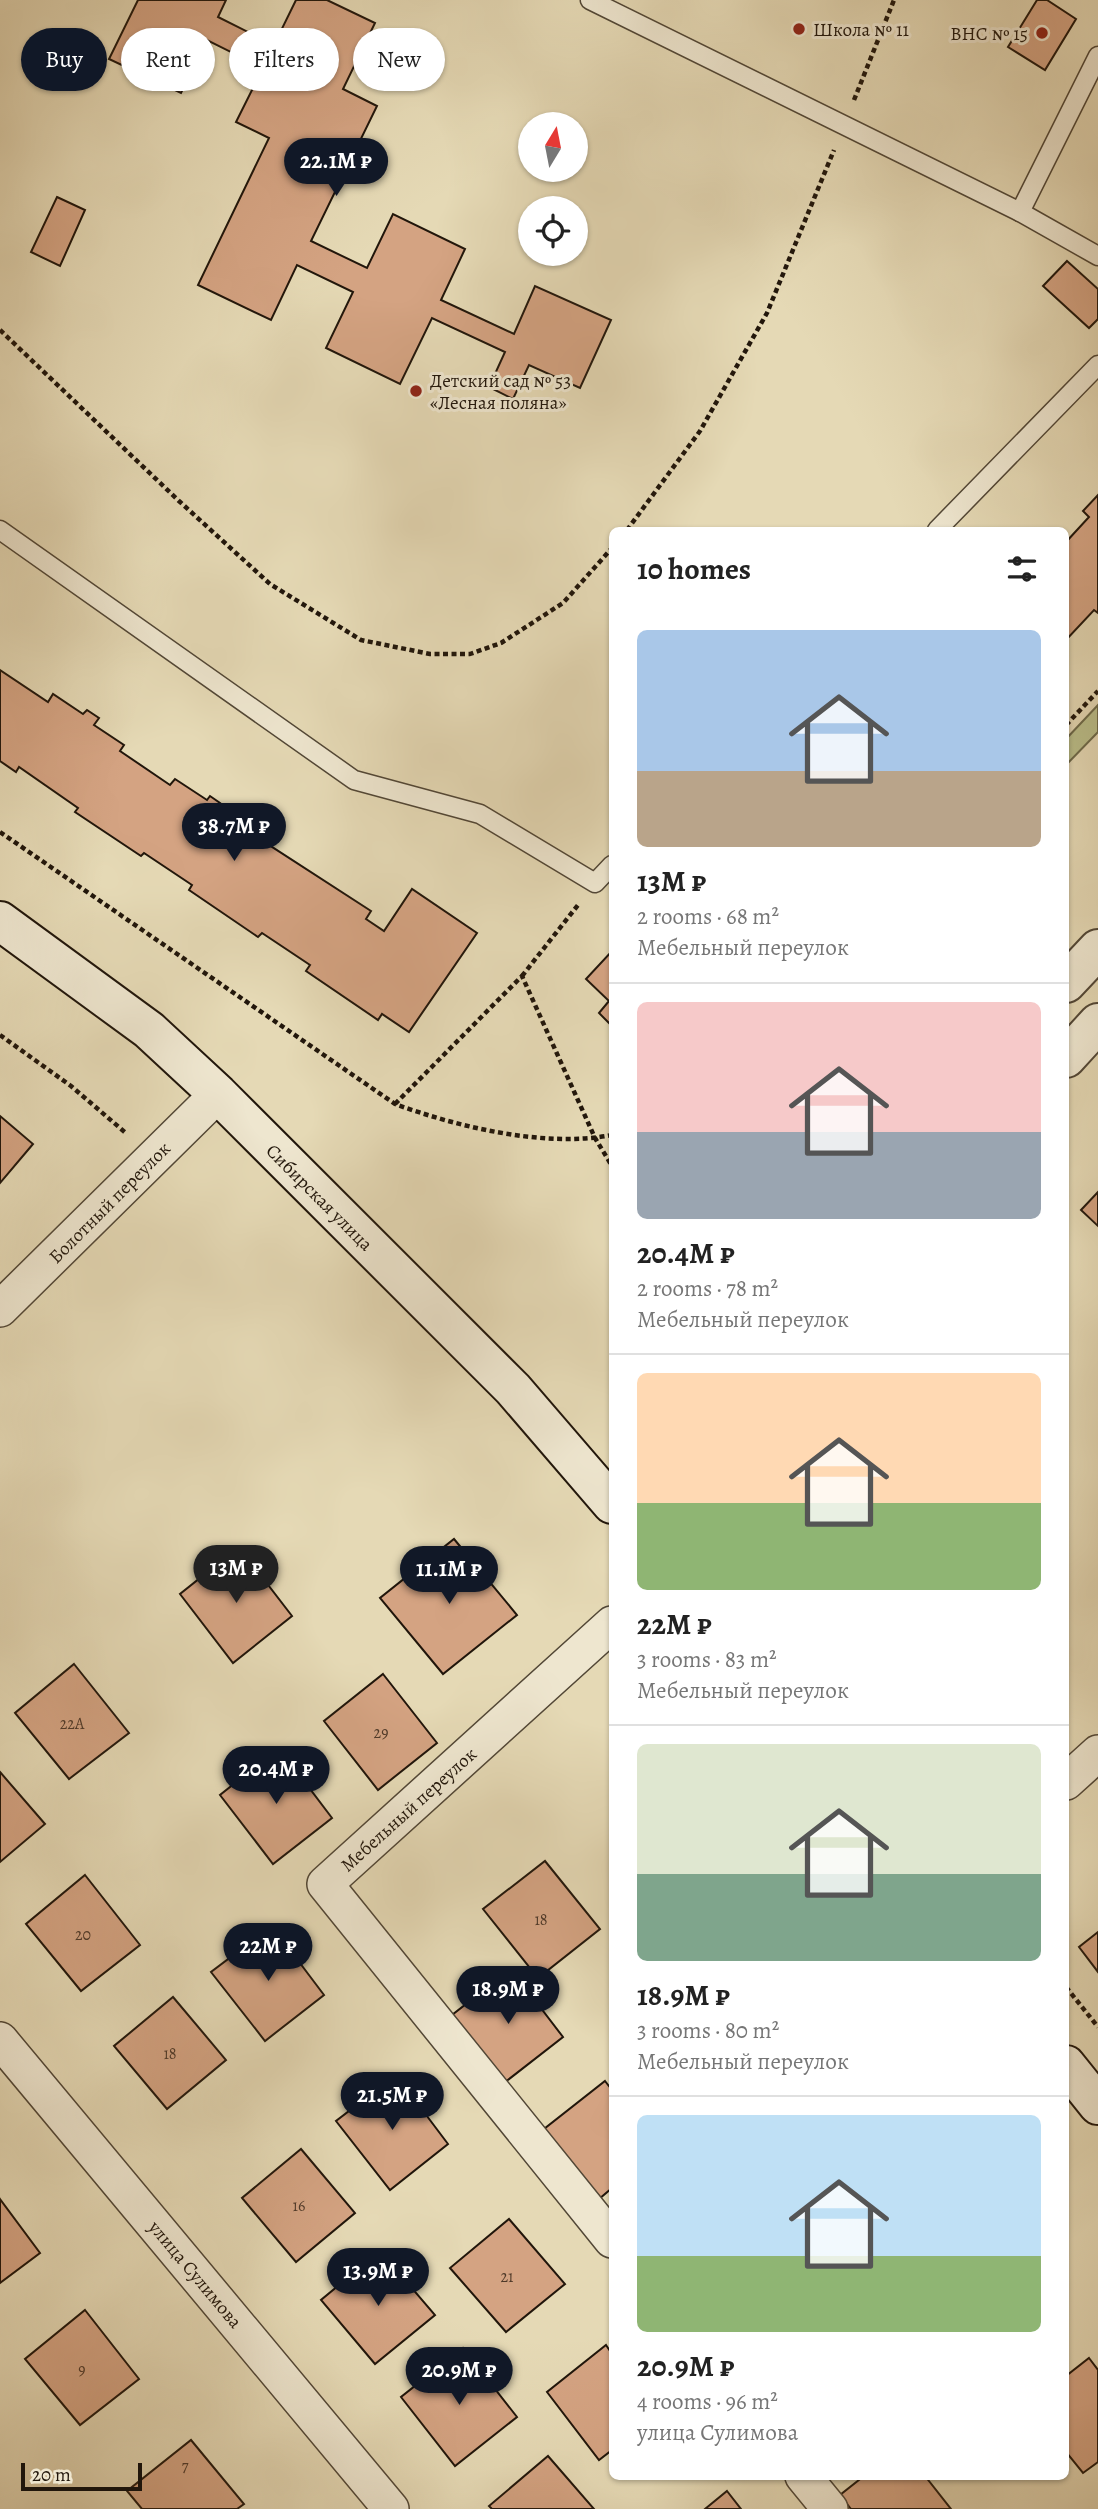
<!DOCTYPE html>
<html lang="en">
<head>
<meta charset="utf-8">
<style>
  body { margin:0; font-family:Alegreya,serif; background:#f6f6f6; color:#222; height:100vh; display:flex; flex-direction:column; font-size:26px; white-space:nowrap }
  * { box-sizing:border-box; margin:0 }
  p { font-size:23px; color:#767676 }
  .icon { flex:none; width:38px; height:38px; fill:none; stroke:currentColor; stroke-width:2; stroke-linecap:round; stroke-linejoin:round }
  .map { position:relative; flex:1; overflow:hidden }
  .side { position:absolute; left:609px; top:527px; width:460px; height:1953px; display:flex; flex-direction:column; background:#fff; border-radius:10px; box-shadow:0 2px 5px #0004 }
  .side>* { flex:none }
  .top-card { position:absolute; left:21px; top:28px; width:483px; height:63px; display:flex; gap:14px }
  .needle { width:46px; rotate:10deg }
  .controls { position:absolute; left:518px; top:112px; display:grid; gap:14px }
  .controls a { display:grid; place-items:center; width:70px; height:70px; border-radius:50%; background:#fff; box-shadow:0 2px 5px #0004; font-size:35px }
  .scale { position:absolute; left:21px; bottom:18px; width:121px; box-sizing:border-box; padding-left:7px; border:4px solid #21160b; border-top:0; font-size:19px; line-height:24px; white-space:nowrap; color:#21160b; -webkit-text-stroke:5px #eee6cf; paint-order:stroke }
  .price { position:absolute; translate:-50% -60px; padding:0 16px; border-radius:24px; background:#111827; color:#fff; font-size:23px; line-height:46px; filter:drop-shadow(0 2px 4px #0008) }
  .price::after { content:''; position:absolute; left:50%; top:42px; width:21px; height:16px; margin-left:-10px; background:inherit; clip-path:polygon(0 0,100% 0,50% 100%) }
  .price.on { background:#222; color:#fff }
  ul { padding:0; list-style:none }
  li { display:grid; align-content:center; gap:14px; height:371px; padding:0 28px }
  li+li { border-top:2px solid #e0e0e0 }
  li span { display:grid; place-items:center; height:217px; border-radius:10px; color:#555 }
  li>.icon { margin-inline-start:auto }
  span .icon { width:126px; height:126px; fill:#fffc; stroke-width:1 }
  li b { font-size:30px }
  h2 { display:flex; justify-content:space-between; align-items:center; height:84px; padding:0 28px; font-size:30px }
  .chip { padding:0 24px; border-radius:32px; background:#fff; box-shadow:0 2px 5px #0004; font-size:24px; line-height:63px }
  .chip.on { background:#111827; color:#fff }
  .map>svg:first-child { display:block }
</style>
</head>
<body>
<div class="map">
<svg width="1098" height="2509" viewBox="0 0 1098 2509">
  <rect width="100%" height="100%" fill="#e5d9b5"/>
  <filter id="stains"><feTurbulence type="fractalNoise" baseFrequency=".00286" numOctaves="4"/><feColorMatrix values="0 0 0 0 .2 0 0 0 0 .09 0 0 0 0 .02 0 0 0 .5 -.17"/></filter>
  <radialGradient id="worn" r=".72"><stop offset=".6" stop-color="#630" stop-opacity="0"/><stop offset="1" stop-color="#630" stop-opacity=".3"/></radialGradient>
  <polygon fill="#babe8a" stroke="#6e6a4a" stroke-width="2" points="1098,705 1098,732 1066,765 1066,739"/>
  <g fill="#d4a382" stroke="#21160b" stroke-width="2">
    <polygon points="138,0 226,0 218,17 274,45 296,0 327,0 375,23 343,89 377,106 311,241 367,268 393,214 465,249 441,300 514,334 535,286 611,320 580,388 529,365 513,399 489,387 505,352 432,318 400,384 326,348 353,292 297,265 271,320 198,285 269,138 236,122 263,68 207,40 181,93 109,59"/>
    <polygon points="1037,0 1047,0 1076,19 1045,70 1008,47"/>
    <polygon points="57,197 85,210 60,266 31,252"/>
    <polygon points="1067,261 1098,289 1098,319 1089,328 1043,286"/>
    <polygon points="1098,495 1098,613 1094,610 1066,640 1066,542 1089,517 1083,511"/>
    <polygon points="0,670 48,702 53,694 83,714 87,710 99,718 94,725 124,745 120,751 170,785 175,779 207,800 210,796 220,803 215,810 371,911 366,919 384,931 412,889 477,933 409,1032 382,1014 378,1020 306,971 310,965 262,933 258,937 189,890 192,885 144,853 141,856 75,812 78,808 19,767 16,772 0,761"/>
    <polygon points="612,951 612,1026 599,1013 609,1001 586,979"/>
    <polygon points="0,1116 33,1144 0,1183"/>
    <polygon points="1098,1192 1098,1226 1081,1210"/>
    <polygon points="454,1539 517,1615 443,1674 380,1598"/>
    <polygon points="239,1547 292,1616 233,1663 180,1594"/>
    <polygon points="74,1664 129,1733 69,1779 15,1713"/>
    <polygon points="383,1674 437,1743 378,1790 324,1721"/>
    <polygon points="279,1748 332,1818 273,1864 220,1795"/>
    <polygon points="0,1772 45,1824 0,1862"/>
    <polygon points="545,1861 600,1929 538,1978 483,1909"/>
    <polygon points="85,1875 140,1945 81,1991 26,1924"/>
    <polygon points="272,1926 324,1995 265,2041 211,1972"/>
    <polygon points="1098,1932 1098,1972 1079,1947"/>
    <polygon points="511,1969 563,2037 504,2083 452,2015"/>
    <polygon points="173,1997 226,2060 167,2109 114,2046"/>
    <polygon points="396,2075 448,2144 390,2190 336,2121"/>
    <polygon points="605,2081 612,2090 612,2188 599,2199 544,2129"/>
    <polygon points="301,2149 355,2213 296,2262 242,2198"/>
    <polygon points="0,2199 40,2253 0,2283"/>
    <polygon points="509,2219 565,2284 506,2332 450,2268"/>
    <polygon points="380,2251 435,2315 375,2364 321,2300"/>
    <polygon points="85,2310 139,2379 80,2425 25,2359"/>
    <polygon points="606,2345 612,2354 612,2450 599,2460 547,2392"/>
    <polygon points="463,2348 517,2417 455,2466 401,2397"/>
    <polygon points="1089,2358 1098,2370 1098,2462 1083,2473 1066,2452 1066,2376"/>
    <polygon points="191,2440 244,2504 237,2509 142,2509 127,2491"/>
    <polygon points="548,2456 594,2509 492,2509 489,2506"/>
    <polygon points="864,2476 925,2476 951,2509 851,2509 840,2495"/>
    <polygon points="727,2491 741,2509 705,2509"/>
  </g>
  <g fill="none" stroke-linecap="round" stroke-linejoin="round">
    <defs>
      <g id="service">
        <polyline points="590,0 1020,212"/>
        <polyline points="1098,56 1020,212 1098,256"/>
        <polyline points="0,530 354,780 480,814 595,883 612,865"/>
        <polyline points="937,530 1098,365"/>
      </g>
      <g id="minor">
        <polyline points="0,1309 218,1094"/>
        <polyline points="612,1624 325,1884 612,2240"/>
        <polyline points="1066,1782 1098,1753"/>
        <polyline points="0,2040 391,2509"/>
        <polyline points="803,2476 830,2509"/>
      </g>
      <g id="tertiary">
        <polyline points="1066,983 1098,949"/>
        <polyline points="1066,1058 1098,1023"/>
      </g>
      <g id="secondary">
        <polyline points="0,921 149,1030 218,1094 513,1389 612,1504"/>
        <polyline points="1066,2065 1098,2105"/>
      </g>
    </defs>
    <use href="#service" stroke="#524736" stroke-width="21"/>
    <use href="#minor" stroke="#524736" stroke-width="38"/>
    <use href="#tertiary" stroke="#524736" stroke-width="42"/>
    <use href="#secondary" stroke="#21160b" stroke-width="42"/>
    <g stroke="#21160b" stroke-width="4.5" stroke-dasharray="5 3.5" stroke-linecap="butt">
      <polyline points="854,100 894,0"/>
      <polyline points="0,330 179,501 270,584 361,640 430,654 470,654 501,643 563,603 612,548"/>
      <polyline points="627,530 700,431 767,313 834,150"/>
      <polyline points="1066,725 1098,691"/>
      <path d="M0,832l395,272c63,23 150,44 217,31"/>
      <polyline points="522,976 578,905"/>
      <polyline points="0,1035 71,1086 127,1134"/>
      <polyline points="395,1104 522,976 595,1138 612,1166"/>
      <polyline points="1066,1987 1098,2027"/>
    </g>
    <use href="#service" stroke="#eee6cf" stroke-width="18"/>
    <use href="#minor" stroke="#eee6cf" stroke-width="35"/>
    <use href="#tertiary" stroke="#eee6cf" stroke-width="38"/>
    <use href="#secondary" stroke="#eee6cf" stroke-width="38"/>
  </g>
  <g fill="#8f2418" stroke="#eee6cf" stroke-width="2.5">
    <circle cx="799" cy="29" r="7"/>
    <circle cx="1042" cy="33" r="7"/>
    <circle cx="416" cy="391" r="7"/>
  </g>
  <g text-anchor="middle" stroke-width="6" stroke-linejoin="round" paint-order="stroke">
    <g font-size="16" fill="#4e3929">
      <text x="72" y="1729">22А</text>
      <text x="381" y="1738">29</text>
      <text x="541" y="1925">18</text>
      <text x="83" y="1940">20</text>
      <text x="170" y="2059">18</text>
      <text x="299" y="2211">16</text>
      <text x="507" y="2282">21</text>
      <text x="82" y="2375">9</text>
      <text x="185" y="2471">7</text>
    </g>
    <g font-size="19" fill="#21160b" stroke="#eee6cf" text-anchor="start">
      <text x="813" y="36">Школа № 11</text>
      <text x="1028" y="40" text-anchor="end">ВНС № 15</text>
      <text x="430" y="387">Детский сад № 53<tspan x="430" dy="22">«Лесная поляна»</tspan></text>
    </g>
    <g font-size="19" fill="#21160b" stroke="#eee6cf">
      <text transform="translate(320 1197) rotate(45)" y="7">Сибирская улица</text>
      <text transform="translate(109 1202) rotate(-45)" y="7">Болотный переулок</text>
      <text transform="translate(408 1809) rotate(-42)" y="7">Мебельный переулок</text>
      <text transform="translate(196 2274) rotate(50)" y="7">улица Сулимова</text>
    </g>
  </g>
  <rect width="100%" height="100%" filter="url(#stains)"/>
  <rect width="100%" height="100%" fill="url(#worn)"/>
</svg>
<div class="controls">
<a><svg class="needle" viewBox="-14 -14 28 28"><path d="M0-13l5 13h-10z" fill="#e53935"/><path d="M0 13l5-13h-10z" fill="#767676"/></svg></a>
<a><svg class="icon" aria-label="locate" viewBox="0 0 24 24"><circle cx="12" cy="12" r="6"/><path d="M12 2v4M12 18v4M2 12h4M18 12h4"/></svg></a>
</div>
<div class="scale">20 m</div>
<b class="price" style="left:336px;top:198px">22.1M ₽</b>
<b class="price" style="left:234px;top:863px">38.7M ₽</b>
<b class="price on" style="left:236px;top:1605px">13M ₽</b>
<b class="price" style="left:449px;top:1606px">11.1M ₽</b>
<b class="price" style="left:276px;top:1806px">20.4M ₽</b>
<b class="price" style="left:268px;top:1983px">22M ₽</b>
<b class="price" style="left:508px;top:2026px">18.9M ₽</b>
<b class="price" style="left:392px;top:2132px">21.5M ₽</b>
<b class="price" style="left:378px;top:2308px">13.9M ₽</b>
<b class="price" style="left:459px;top:2407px">20.9M ₽</b>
<div class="top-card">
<a class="chip on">Buy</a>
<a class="chip">Rent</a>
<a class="chip">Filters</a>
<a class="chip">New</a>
</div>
<section class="side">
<h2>10 homes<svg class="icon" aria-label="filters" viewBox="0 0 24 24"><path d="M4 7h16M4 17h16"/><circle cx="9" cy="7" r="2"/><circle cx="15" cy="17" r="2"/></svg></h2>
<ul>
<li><span style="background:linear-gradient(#a9c7e8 65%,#b9a48a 0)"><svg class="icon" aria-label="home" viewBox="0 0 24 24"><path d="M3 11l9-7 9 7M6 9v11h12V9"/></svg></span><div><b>13M ₽</b><p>2 rooms · 68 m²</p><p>Мебельный переулок</p></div></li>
<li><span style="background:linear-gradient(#f6c9c9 60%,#9aa5b1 0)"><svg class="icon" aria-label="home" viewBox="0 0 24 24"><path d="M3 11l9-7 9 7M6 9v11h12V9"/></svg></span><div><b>20.4M ₽</b><p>2 rooms · 78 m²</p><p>Мебельный переулок</p></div></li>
<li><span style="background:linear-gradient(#ffd9b3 60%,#8fb573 0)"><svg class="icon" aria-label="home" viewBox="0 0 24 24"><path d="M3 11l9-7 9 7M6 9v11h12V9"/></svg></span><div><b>22M ₽</b><p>3 rooms · 83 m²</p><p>Мебельный переулок</p></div></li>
<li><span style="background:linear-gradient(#dfe7d0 60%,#7fa58c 0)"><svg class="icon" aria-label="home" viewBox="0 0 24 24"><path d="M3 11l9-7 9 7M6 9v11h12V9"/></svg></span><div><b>18.9M ₽</b><p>3 rooms · 80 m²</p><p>Мебельный переулок</p></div></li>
<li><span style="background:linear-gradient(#bfe0f5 65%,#8fb573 0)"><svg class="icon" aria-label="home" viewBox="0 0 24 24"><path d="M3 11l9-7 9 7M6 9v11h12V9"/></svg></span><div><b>20.9M ₽</b><p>4 rooms · 96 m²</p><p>улица Сулимова</p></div></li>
</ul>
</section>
</div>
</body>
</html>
